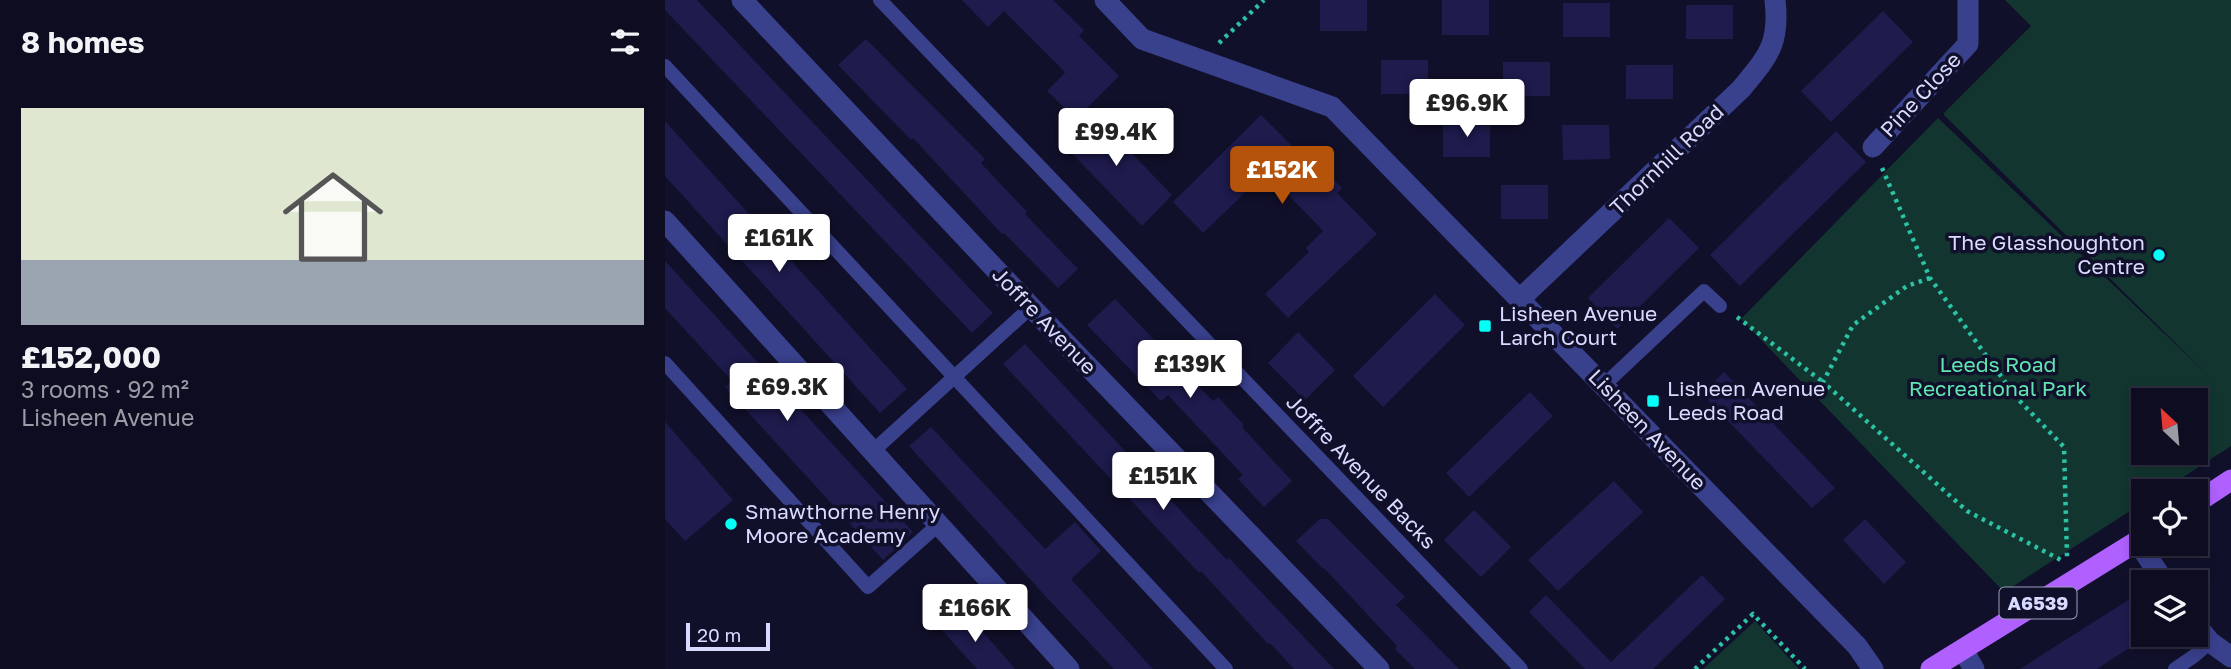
<!DOCTYPE html>
<html lang="en">
<head>
<meta charset="utf-8">
<style>
  body { margin:0; font-family:"Golos Text",sans-serif; background:#1b1a2d; color:#f1f3f6; height:100vh; display:flex; flex-direction:column; font-size:26px; white-space:nowrap }
  * { box-sizing:border-box; margin:0 }
  p { font-size:23px; color:#9a9ba5 }
  .icon { flex:none; width:38px; height:38px; fill:none; stroke:currentColor; stroke-width:2; stroke-linecap:round; stroke-linejoin:round }
  .map { position:relative; flex:1; overflow:hidden }
  .details { display:flex; flex-direction:column; background:#0d0c20; width:665px }
  .details>* { flex:none }
  .needle { width:46px; rotate:334deg }
  .tools { position:absolute; left:1466px; top:388px; display:grid; gap:14px }
  .tools a { display:grid; place-items:center; width:77px; height:77px; border-radius:0px; background:#0d0c20; box-shadow:0 4px 10px #0003,0 0 0 2px #2d2c3e; font-size:35px }
  .scale { position:absolute; left:21px; bottom:18px; width:84px; box-sizing:border-box; padding-left:7px; border:4px solid #d9daff; border-top:0; font-size:19px; line-height:24px; white-space:nowrap; color:#d9daff; -webkit-text-stroke:5px #11102b; paint-order:stroke }
  .price { position:absolute; translate:-50% -60px; padding:0 16px; border-radius:7px; background:#fff; color:#222; font-size:23px; line-height:46px; filter:drop-shadow(0 2px 4px #0008) }
  .price::after { content:''; position:absolute; left:50%; top:42px; width:21px; height:16px; margin-left:-10px; background:inherit; clip-path:polygon(0 0,100% 0,50% 100%) }
  .price.active { background:#b45309; color:#fff }
  ul { padding:0; list-style:none }
  li { display:grid; align-content:center; gap:14px; height:371px; padding:0 21px }
  li+li { border-top:2px solid #2d2c3e }
  li span { display:grid; place-items:center; height:217px; border-radius:0px; color:#555 }
  li>.icon { margin-inline-start:auto }
  span .icon { width:126px; height:126px; fill:#fffc; stroke-width:1 }
  li b { font-size:30px }
  h2 { display:flex; justify-content:space-between; align-items:center; height:84px; padding:0 21px; font-size:30px }
  main { display:flex; flex:1; min-height:0 }
  .map>svg:first-child { display:block }
</style>
</head>
<body>
<main>
<section class="details">
<h2>8 homes<svg class="icon" aria-label="filters" viewBox="0 0 24 24"><path d="M4 7h16M4 17h16"/><circle cx="9" cy="7" r="2"/><circle cx="15" cy="17" r="2"/></svg></h2>
<ul>
<li><span style="background:linear-gradient(#dfe7d0 70%,#9aa5b1 0)"><svg class="icon" aria-label="home" viewBox="0 0 24 24"><path d="M3 11l9-7 9 7M6 9v11h12V9"/></svg></span><div><b>£152,000</b><p>3 rooms · 92 m²</p><p>Lisheen Avenue</p></div></li>
</ul>
</section>
<div class="map">
<svg width="1566" height="669" viewBox="0 0 1566 669">
  <rect width="100%" height="100%" fill="#11102b"/>
  <g fill="#12352f" fill-rule="evenodd">
    <path d="M1340,0h226v446l-71,46h-16v10l-140,90 -263,-273 197,-201 272,259 -266,-262v-2l87,-87zM1479,401h52v52h-52z"/>
    <polygon points="1090,621 1134,669 1038,669"/>
  </g>
  <g fill="#1e1b4d">
    <polygon points="0,0 32,0 328,313 307,333 0,10"/>
    <polygon points="297,0 388,0 419,30 414,36 454,76 411,119 382,91 400,73 395,67 339,11 323,27"/>
    <rect x="655" y="0" width="47" height="31"/>
    <rect x="777" y="0" width="47" height="35"/>
    <rect x="898" y="3" width="47" height="34"/>
    <rect x="1021" y="5" width="47" height="34"/>
    <polygon points="1218,11 1248,42 1166,122 1136,91"/>
    <polygon points="201,39 320,159 316,163 362,212 360,214 413,269 393,288 339,233 337,234 248,138 246,140 173,65"/>
    <rect x="716" y="60" width="47" height="34"/>
    <rect x="838" y="62" width="47" height="34"/>
    <rect x="961" y="65" width="47" height="34"/>
    <polygon points="425,110 507,195 477,226 394,140"/>
    <polygon points="596,115 636,155 640,151 677,188 672,193 712,234 623,318 600,294 644,252 641,248 658,231 643,215 603,175 586,192 584,189 538,233 508,202"/>
    <polygon points="0,121 242,389 215,413 0,176"/>
    <rect x="778" y="122" width="47" height="35"/>
    <polygon points="897,125 944,125 945,159 898,160"/>
    <polygon points="1171,131 1201,162 1075,286 1045,255"/>
    <rect x="836" y="185" width="47" height="34"/>
    <polygon points="1004,218 1034,248 952,329 923,298"/>
    <polygon points="0,261 248,532 218,560 60,387 67,381 0,308"/>
    <polygon points="770,294 800,325 718,407 688,376"/>
    <polygon points="450,299 548,401 553,397 579,425 577,427 627,481 599,507 573,479 578,475 503,395 496,401 422,325"/>
    <polygon points="633,332 670,370 640,400 603,363"/>
    <polygon points="360,344 562,560 564,558 669,669 629,669 605,643 603,644 536,571 534,573 338,364"/>
    <polygon points="1059,372 1170,488 1147,508 1037,394"/>
    <polygon points="865,392 888,416 804,497 781,473"/>
    <polygon points="0,422 68,500 20,541 0,519"/>
    <polygon points="266,427 380,549 410,522 436,551 406,579 488,669 449,669 383,599 244,446"/>
    <polygon points="949,481 978,512 893,591 863,560"/>
    <polygon points="809,510 846,547 816,577 779,540"/>
    <polygon points="655,519 663,519 740,597 731,605 794,669 750,669 730,649 732,646 659,568 658,569 631,541"/>
    <polygon points="1200,519 1241,562 1219,584 1178,540"/>
    <polygon points="1037,575 1060,599 988,669 920,669 864,612 881,595 946,662"/>
    <polygon points="1479,590 1479,626 1463,635 1484,635 1432,669 1355,669"/>
    <polygon points="297,609 339,656 350,669 312,669 276,629"/>
  </g>
  <g fill="none" stroke-linecap="round" stroke-linejoin="round">
    <g stroke="#2bc2a5" stroke-width="4.5" stroke-dasharray="3.5 5" stroke-linecap="butt">
      <polyline points="554,43 599,0"/>
      <polyline points="1217,168 1265,278 1351,397 1399,447 1402,557"/>
      <polyline points="1265,278 1242,286 1188,325 1158,382 1302,511 1396,560"/>
      <polyline points="1072,317 1158,382"/>
      <polyline points="1030,669 1088,614 1140,669"/>
    </g>
    <g stroke="#39408c" stroke-width="14">
      <polyline points="215,0 856,669"/>
      <polyline points="0,66 561,669"/>
      <polyline points="0,363 203,587 273,525"/>
      <polyline points="938,386 1039,291 1055,306"/>
      <polyline points="207,452 366,307"/>
      <polyline points="1510,669 1529,656 1545,642"/>
    </g>
    <g stroke="#39408c" stroke-width="21">
      <polyline points="77,0 366,307 714,669"/>
      <polyline points="440,0 477,39 667,107 1192,646 1208,669"/>
      <polyline points="1208,147 1303,44 1303,0"/>
      <polyline points="0,221 404,669"/>
      <path d="M855,299l221,-210c27,-33 39,-44 34,-89"/>
      <polyline points="1472,541 1500,583"/>
      <polyline points="1531,625 1545,642 1566,657"/>
      <polyline points="1298,650 1309,669"/>
    </g>
    <g stroke="#af60ff" stroke-width="21">
      <polyline points="1531,503 1566,480"/>
      <polyline points="1266,669 1479,537"/>
    </g>
  </g>
  <g fill="#05fff8" stroke="#11102b" stroke-width="2.5">
    <circle cx="1494" cy="255" r="7"/>
    <rect x="813" y="319" width="14" height="14" rx="3.5"/>
    <rect x="981" y="394" width="14" height="14" rx="3.5"/>
    <circle cx="66" cy="524" r="7"/>
  </g>
  <g text-anchor="middle" stroke-width="7" stroke-linejoin="round" paint-order="stroke">
    <rect fill="#11102b" stroke="#9d9dbf" stroke-width="2" x="1334.5" y="587.5" width="77" height="31" rx="5"/>
    <g font-size="19" font-weight="bold" fill="#d9daff">
      <text x="1373" y="610">A6539</text>
    </g>
    <g font-size="21" fill="#d9daff" stroke="#11102b">
      <text transform="translate(1256 95) rotate(-47)" y="7">Pine Close</text>
      <text transform="translate(1002 160) rotate(-44)" y="7">Thornhill Road</text>
      <text transform="translate(379 321) rotate(46)" y="7">Joffre Avenue</text>
      <text transform="translate(982 430) rotate(46)" y="7">Lisheen Avenue</text>
      <text transform="translate(696 472) rotate(46)" y="7">Joffre Avenue Backs</text>
    </g>
    <g font-size="21" fill="#d9daff" stroke="#11102b" text-anchor="start">
      <text x="1480" y="250" text-anchor="end">The Glasshoughton<tspan x="1480" dy="24">Centre</tspan></text>
      <text x="834" y="321">Lisheen Avenue<tspan x="834" dy="24">Larch Court</tspan></text>
      <text x="1002" y="396">Lisheen Avenue<tspan x="1002" dy="24">Leeds Road</tspan></text>
      <text x="80" y="519">Smawthorne Henry<tspan x="80" dy="24">Moore Academy</tspan></text>
    </g>
    <g font-size="21" fill="#5fe6b2" stroke="#11102b">
      <text x="1333" y="372">Leeds Road<tspan x="1333" dy="24">Recreational Park</tspan></text>
    </g>
  </g>
</svg>
<div class="tools">
<a><svg class="needle" viewBox="-14 -14 28 28"><path d="M0-13l5 13h-10z" fill="#e53935"/><path d="M0 13l5-13h-10z" fill="#9a9ba5"/></svg></a>
<a><svg class="icon" aria-label="locate" viewBox="0 0 24 24"><circle cx="12" cy="12" r="6"/><path d="M12 2v4M12 18v4M2 12h4M18 12h4"/></svg></a>
<a><svg class="icon" aria-label="layers" viewBox="0 0 24 24"><path d="M12 4l9 5-9 5-9-5zM3 14l9 5 9-5"/></svg></a>
</div>
<div class="scale">20 m</div>
<b class="price" style="left:802px;top:139px">£96.9K</b>
<b class="price" style="left:451px;top:168px">£99.4K</b>
<b class="price active" style="left:617px;top:206px">£152K</b>
<b class="price" style="left:114px;top:274px">£161K</b>
<b class="price" style="left:525px;top:400px">£139K</b>
<b class="price" style="left:122px;top:423px">£69.3K</b>
<b class="price" style="left:498px;top:512px">£151K</b>
<b class="price" style="left:310px;top:644px">£166K</b>
</div>
</main>
</body>
</html>
